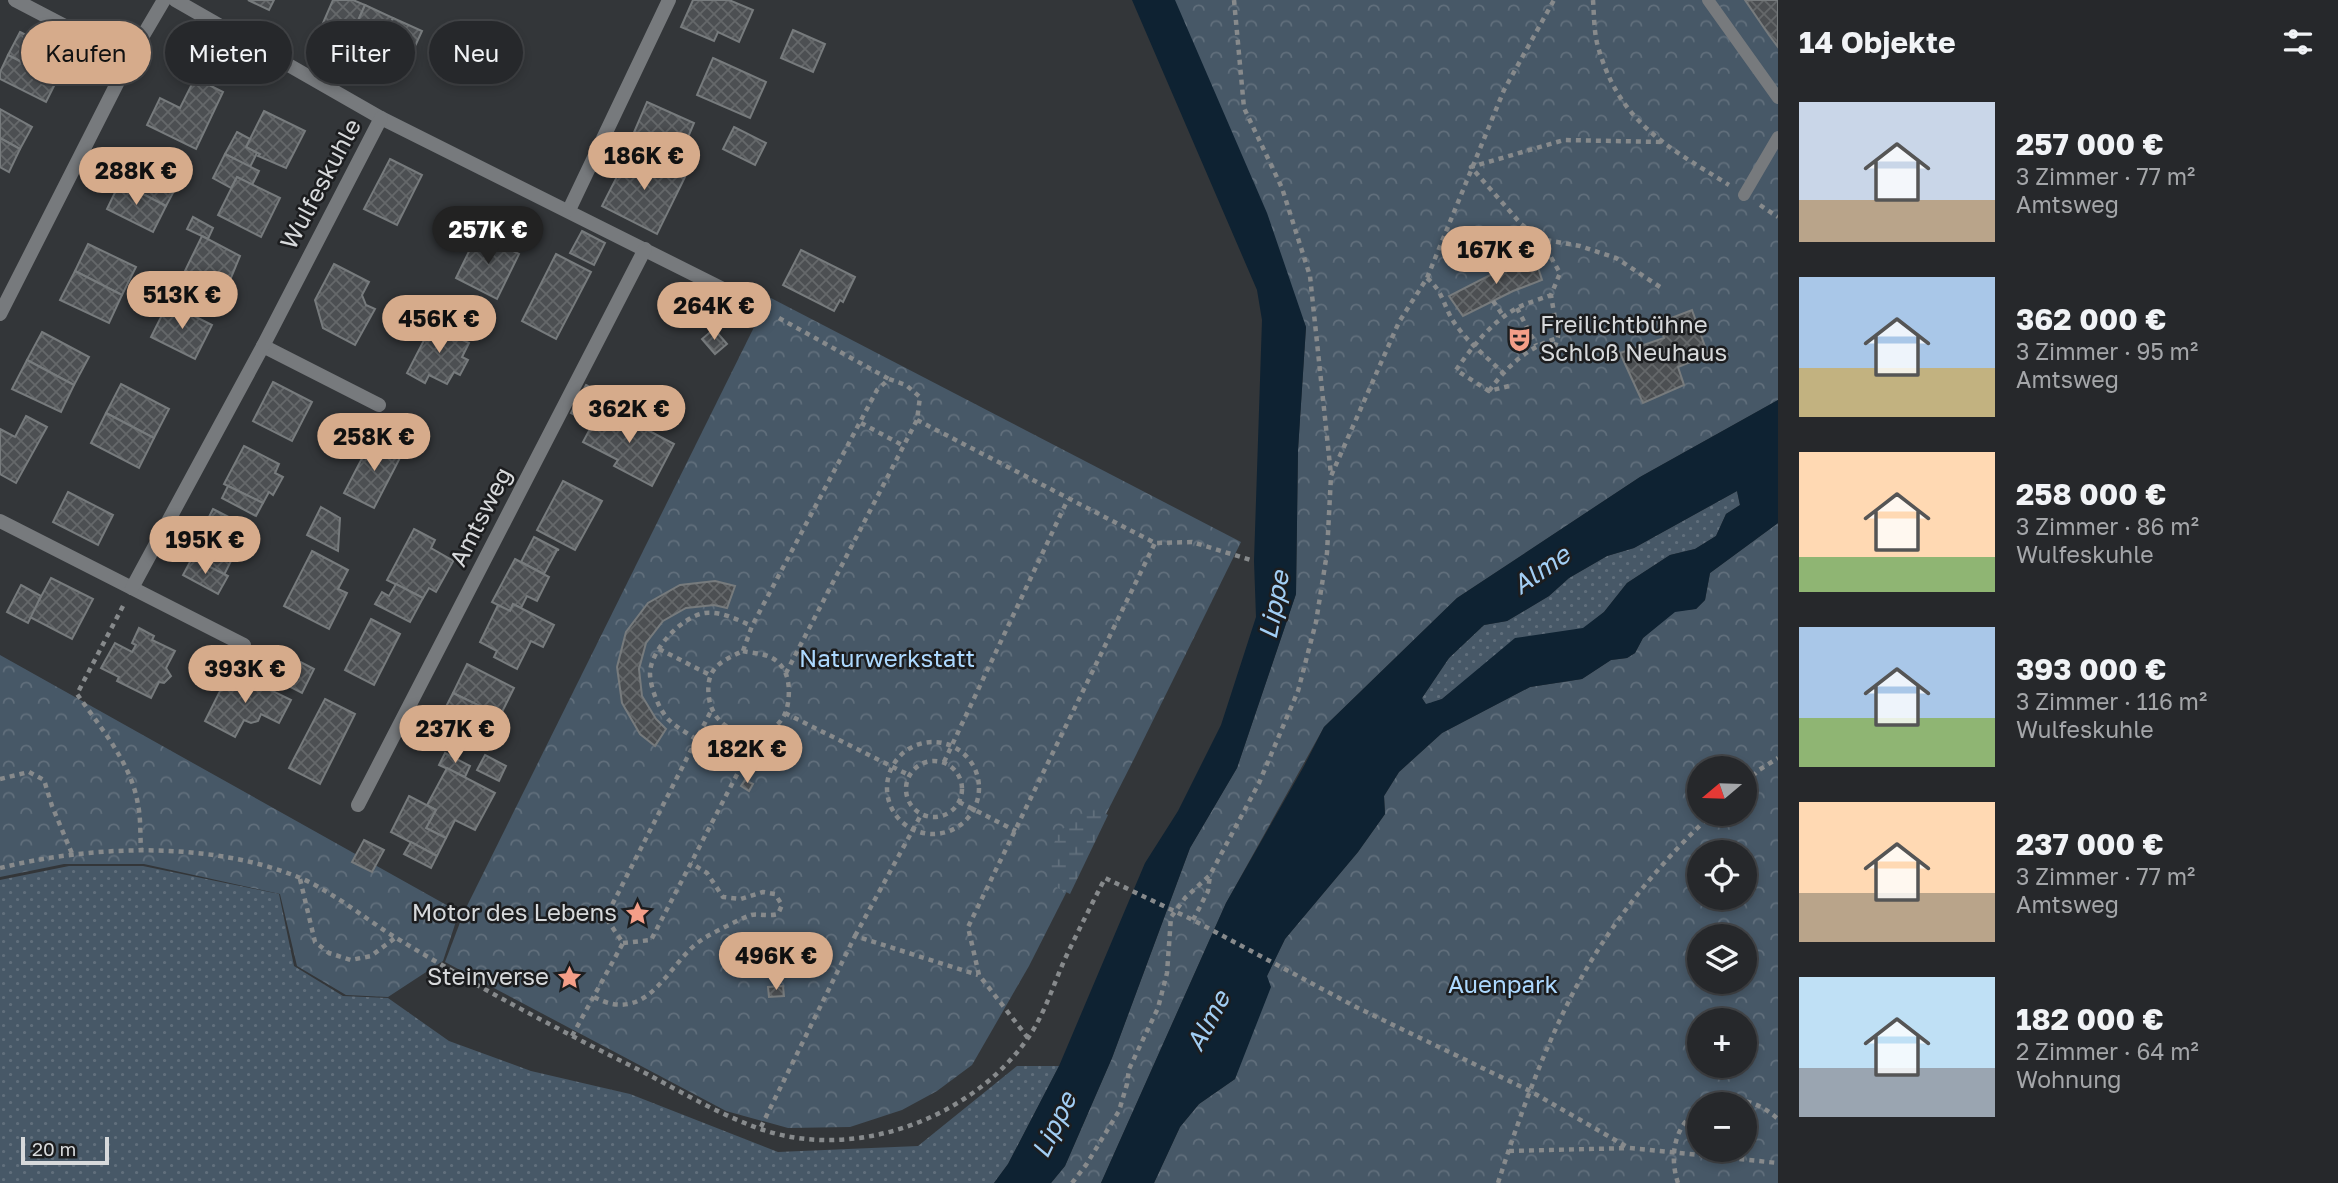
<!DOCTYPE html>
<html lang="de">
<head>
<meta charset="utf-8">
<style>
  body { margin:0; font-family:"Golos Text",sans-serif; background:#323437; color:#f1f3f6; height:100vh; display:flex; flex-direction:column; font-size:26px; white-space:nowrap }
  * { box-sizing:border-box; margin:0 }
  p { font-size:23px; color:#a4a6a9 }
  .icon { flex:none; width:38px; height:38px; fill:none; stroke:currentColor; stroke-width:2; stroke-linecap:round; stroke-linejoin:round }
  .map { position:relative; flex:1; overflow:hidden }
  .drawer { display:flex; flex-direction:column; background:#26282b; width:560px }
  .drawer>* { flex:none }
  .banner { position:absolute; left:21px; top:21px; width:665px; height:63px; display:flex; gap:14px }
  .needle { width:46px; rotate:251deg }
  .controls { position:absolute; left:1687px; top:756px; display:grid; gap:14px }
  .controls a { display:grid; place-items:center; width:70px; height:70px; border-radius:50%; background:#26282b; box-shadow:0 4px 10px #0003,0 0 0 2px #424447; font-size:35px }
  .scale { position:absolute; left:21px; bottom:18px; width:88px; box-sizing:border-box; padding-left:7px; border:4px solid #d7d9db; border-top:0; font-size:19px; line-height:24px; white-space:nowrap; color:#d7d9db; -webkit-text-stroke:5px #1c1d1f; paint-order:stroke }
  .price { position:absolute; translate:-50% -60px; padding:0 16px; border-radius:24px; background:#d6ab8b; color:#111; font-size:23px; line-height:46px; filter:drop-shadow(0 2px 4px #0008) }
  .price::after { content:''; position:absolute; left:50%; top:42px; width:21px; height:16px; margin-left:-10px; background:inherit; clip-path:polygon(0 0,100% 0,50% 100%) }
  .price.active { background:#222; color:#fff }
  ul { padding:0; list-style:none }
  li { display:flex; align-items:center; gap:21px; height:175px; padding:0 21px }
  li span { display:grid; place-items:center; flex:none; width:196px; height:140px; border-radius:0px; color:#555 }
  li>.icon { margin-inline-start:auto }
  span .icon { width:84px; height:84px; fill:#fffc; stroke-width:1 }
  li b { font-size:30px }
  h2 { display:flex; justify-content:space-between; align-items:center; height:84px; padding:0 21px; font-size:30px }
  .pill { padding:0 24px; border-radius:32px; background:#26282b; box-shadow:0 4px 10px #0003,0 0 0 2px #424447; font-size:24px; line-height:63px }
  .pill.active { background:#d6ab8b; color:#111 }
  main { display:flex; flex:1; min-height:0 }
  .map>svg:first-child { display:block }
</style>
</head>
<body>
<main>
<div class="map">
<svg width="1778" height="1183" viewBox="0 0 1778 1183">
  <defs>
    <pattern id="grass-dots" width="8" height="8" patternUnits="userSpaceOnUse" patternTransform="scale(1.75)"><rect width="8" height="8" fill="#475867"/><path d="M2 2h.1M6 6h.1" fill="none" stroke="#616f7c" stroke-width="1.8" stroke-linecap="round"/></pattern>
    <pattern id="forest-crowns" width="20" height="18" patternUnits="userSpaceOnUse" patternTransform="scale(1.75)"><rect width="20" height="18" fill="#475867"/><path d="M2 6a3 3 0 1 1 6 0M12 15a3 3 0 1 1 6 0" fill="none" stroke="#616f7c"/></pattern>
    <pattern id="wetland-marsh" width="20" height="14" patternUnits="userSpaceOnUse" patternTransform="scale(1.75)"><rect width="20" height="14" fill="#475867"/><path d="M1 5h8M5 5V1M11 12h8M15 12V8" fill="none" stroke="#616f7c"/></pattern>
    <pattern id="building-cross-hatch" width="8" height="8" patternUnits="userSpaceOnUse" patternTransform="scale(1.75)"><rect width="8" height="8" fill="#4c4f52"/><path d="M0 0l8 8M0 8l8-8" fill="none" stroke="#65686a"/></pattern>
  </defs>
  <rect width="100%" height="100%" fill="#333639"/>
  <g fill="url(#grass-dots)">
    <polygon points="1737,491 1740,505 1726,514 1716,536 1695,549 1670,555 1627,583 1604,612 1583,629 1476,672 1442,699 1426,705 1422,698 1449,658 1484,625 1507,621 1549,596 1569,578 1607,556 1634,548"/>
    <polygon points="69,866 143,866 279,894 294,966 343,996 388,998 449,1041 531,1071 630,1094 778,1152 918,1146 1017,1066 1059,1066 1008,1164 994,1183 0,1183 0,880"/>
  </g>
  <g fill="url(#forest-crowns)" fill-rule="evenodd">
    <polygon points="1174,0 1778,0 1778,400 1640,477 1457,598 1324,727 1226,903 1101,1183 1051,1183 1065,1166 1112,1058 1190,848 1237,768 1296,594 1298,450 1306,327"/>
    <polygon points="769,297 1241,542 1135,757 1029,966 972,1065 937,1091 902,1110 850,1127 788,1128 726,1111 445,962 464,912"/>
    <path d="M1778,523v660h-624l26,-56 19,-23 36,-25 32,-103 18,-37 73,-87 27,-38 -1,-18 15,-24 43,-39 88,-46 52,-8 29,-19 16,-2 8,-5 8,-15 32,-27 21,-2 9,-9 5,-27zM1699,768h46v46h-46zM1699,852h46v46h-46zM1699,936h46v46h-46zM1699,1020h46v46h-46zM1699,1104h46v46h-46z"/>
    <polygon points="0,655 459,912 443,961 388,997 346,995 297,966 280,894 144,864 64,864 0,877"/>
  </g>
  <polygon fill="url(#wetland-marsh)" points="1094,808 1108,815 1070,894 1056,887 1048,861 1058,832"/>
  <g fill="#0e2232" fill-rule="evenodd">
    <polygon points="1132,0 1175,0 1267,213 1306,327 1298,450 1296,594 1237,768 1190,848 1112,1058 1065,1166 1051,1183 994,1183 1008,1164 1059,1066 1145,863 1178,811 1221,725 1256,617 1254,561 1262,320 1257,290"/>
    <polygon points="641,389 666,403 658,418 632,403"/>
    <path d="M1778,400v123l-68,50 -5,27 -9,9 -21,3 -32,26 -8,15 -8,5 -16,2 -29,19 -52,8 -88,46 -43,39 -15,24 1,18 -27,38 -73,87 -18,37 4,11 -36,92 -36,25 -19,23 -26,56h-53l125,-280 78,-137 20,-39 133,-129 183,-121zM1737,491l3,14 -14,9 -10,22 -21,13 -25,6 -43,28 -23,29 -21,16 -68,10 -73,61 -16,5 -4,-6 27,-40 35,-33 23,-4 42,-25 20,-18 38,-22 27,-8z"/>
  </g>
  <g fill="url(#building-cross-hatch)" stroke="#777b7d" stroke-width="2">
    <polygon points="248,0 274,0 269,10"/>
    <polygon points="333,0 353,0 365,5 344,52 316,39"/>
    <polygon points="693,0 729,0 753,10 739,42 718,32 714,41 681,27"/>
    <polygon points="1745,0 1778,0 1778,47 1769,35"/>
    <polygon points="365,5 393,18 372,66 344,52"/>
    <polygon points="393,18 422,31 400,79 372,66"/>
    <polygon points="793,30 825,44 813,72 781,58"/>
    <polygon points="20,32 68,56 57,80 8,55"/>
    <polygon points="8,55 57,80 46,102 0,79 0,72"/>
    <polygon points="713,58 766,82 750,118 697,95"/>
    <polygon points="195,78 223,92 196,149 147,125 160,98 180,108"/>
    <polygon points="647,102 694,123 683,149 671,144 664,160 629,144"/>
    <polygon points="0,109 32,127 20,149 0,138"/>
    <polygon points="264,111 305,131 286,168 258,156 260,154 246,147"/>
    <polygon points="734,127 766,143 755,165 723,149"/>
    <polygon points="237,132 250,139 246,147 257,153 250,167 225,154"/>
    <polygon points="0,138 20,149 9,172 0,167"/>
    <polygon points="631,149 685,177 657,234 602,206"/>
    <polygon points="135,154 181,178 166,206 120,182"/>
    <polygon points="225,154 259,171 252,185 237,177 231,188 213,178"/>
    <polygon points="390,159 422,175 397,225 364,209"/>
    <polygon points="237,177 280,198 261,237 218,215"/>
    <polygon points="120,182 166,206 153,232 107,209"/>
    <polygon points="193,217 213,228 208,239 187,229"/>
    <polygon points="582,231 605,243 594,265 570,253"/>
    <polygon points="478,233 519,254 497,299 456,278"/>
    <polygon points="202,236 240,256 228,285 222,281 215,295 182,277"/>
    <polygon points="88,244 136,267 122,295 75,271"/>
    <polygon points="801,250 855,277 843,302 840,300 834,311 783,285"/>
    <polygon points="556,254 591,272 556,339 522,321"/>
    <polygon points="1535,258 1542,280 1513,291 1463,316 1449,296 1498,271"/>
    <polygon points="334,264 369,282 362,295 366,305 375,309 355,345 323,328 315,300"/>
    <polygon points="75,271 122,295 109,323 60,300"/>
    <polygon points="168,303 212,325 195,359 151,337"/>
    <polygon points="1692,310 1708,355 1678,367 1684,385 1643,403 1620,353 1664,338 1658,323"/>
    <polygon points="435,319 455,329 452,335 469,343 462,357 468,360 460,375 454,372 447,384 429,375 425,383 407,373"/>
    <polygon points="714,329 727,344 715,354 702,339"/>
    <polygon points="42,332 89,357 74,385 27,360"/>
    <polygon points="27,360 74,385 61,412 12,389"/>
    <polygon points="273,382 312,402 292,441 253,421"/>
    <polygon points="121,384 169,409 154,438 106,413"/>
    <polygon points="586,385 607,396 592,424 571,413"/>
    <polygon points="602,406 674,444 652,486 614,466 618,460 583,442"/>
    <polygon points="106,413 154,438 139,468 91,443"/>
    <polygon points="26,416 47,427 16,483 0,474 0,429 15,437"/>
    <polygon points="373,437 403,452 374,508 344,493"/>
    <polygon points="244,446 279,464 275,473 283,477 273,495 269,492 263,503 224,484"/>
    <polygon points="563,481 602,501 575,550 537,530"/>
    <polygon points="228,486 263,503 256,516 222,498"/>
    <polygon points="68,492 113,515 98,545 53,522"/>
    <polygon points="321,507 340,518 338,551 307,535"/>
    <polygon points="213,509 248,527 224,575 189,557 197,540 193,537 201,523 205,525"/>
    <polygon points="414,529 435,540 431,548 452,560 456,556 436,592 429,588 423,598 387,580"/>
    <polygon points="534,537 559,550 557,550 544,574 521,562"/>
    <polygon points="312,551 348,570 338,589 347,593 329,629 284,606"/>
    <polygon points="192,558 228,576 218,594 183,575"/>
    <polygon points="515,559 549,577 537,601 527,596 521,608 513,604 510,611 492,602"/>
    <polygon points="51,578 93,599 72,639 30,617"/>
    <polygon points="715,581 735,586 727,608 714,605 686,608 663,621 646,643 639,669 642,696 656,719 666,729 655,746 640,734 622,703 617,667 626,632 648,603 680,585"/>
    <polygon points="396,584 423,598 410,622 375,604 382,592 389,596"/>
    <polygon points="21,585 41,596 28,623 7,612"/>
    <polygon points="513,604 554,625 543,647 531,641 517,669 494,657 497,651 480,642 498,605 510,611"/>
    <polygon points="371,619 400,634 374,685 345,670"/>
    <polygon points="139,628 154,636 152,640 175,651 166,668 171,676 164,683 159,682 151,698 117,681 119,677 101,668 115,643 132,652 136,645 132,643"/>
    <polygon points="279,651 314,669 302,693 267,675"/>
    <polygon points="467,664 514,688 500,716 453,693"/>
    <polygon points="240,675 291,700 279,723 261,714 258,721 251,723 244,720 235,737 205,721 220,691 227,689 232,678"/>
    <polygon points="453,693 484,708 464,747 433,732"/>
    <polygon points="325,699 355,714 320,784 289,768"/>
    <polygon points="445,753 470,766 465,777 439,765"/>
    <polygon points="485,755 506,766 499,781 477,770"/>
    <polygon points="447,768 495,793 475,830 455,820 446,838 426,828 436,810 427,805"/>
    <polygon points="745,780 753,784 749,791 741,786"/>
    <polygon points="409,796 436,810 426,828 446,838 437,856 391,832"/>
    <polygon points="364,840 384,850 372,872 352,862"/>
    <polygon points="411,842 437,856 431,868 404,854"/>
    <polygon points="783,986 784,996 769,997 768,987"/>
  </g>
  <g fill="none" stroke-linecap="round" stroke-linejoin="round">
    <g stroke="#878a8c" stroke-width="4.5" stroke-dasharray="5 5" stroke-linecap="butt">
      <polyline points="1234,0 1244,108 1282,188 1310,276 1331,475"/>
      <path d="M1593,0c1,14 1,30 4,43 21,79 68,102 132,142"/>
      <polyline points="1760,205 1778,217"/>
      <polyline points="1541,240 1560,273 1551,295 1558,337 1552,356"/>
      <path d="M1427,278c19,16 16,32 32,51 12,16 29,29 43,43"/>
      <polyline points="1660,287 1616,258 1580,246 1540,239 1521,224 1471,167 1564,140 1662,142"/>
      <polyline points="1493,301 1504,317"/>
      <polyline points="1517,308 1536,345"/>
      <polyline points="779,318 889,379"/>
      <path d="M1509,386l-20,5 -33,-21c16,-23 37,-50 63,-63 10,-5 22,-8 32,-12"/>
      <path d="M1489,391c18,-25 39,-44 69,-53"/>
      <polyline points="917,420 1155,543 1192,542 1254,561"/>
      <polyline points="861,423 904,446"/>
      <path d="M123,606l-46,88c23,33 55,70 61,111 3,14 2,30 3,44"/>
      <polyline points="659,649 710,675"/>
      <polyline points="743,651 752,626 877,390 889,379 906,385 920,397 917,420 786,673"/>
      <path d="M743,651c8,2 19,2 27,6 20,9 21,33 17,51 -11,40 -72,32 -78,-10 -4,-29 10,-36 34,-47z"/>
      <polyline points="785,713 909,775"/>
      <path d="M696,739c-9,-6 -20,-12 -27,-19 -10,-10 -18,-31 -19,-45 -1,-24 32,-59 55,-62 16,-2 33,7 47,13"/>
      <circle cx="933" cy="788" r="46"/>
      <circle cx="934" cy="789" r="28"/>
      <polyline points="944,762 1068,499"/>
      <polyline points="0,779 29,772 44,780 52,806 73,856"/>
      <polyline points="1745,783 1759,770 1778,758"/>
      <polyline points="959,802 1016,831"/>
      <path d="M0,868c92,-23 209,-27 298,9 32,13 65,40 95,59 82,50 168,95 254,138 42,22 97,55 144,63 87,15 186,-26 237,-99 16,-23 25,-52 36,-77 13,-28 27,-55 41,-83l88,42 163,87 174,84 99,57 149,15"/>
      <polyline points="300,879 315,942 329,953 351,960 371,956 395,938"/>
      <polyline points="1193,920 1208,891 1210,875"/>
      <polyline points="855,936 922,813"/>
      <polyline points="623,943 651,940 758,734"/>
      <path d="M594,997c56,30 74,-36 109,-58 7,-5 41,-22 48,-24 7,-2 15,2 27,-1l4,-9 -7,-11 -12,-2 -22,7 -18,-2 -16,-24 -16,-10"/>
      <polyline points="572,1036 623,943 608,921 612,905 711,711"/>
      <polyline points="1028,1038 979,975 968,927 1155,543"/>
      <path d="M1707,1104c28,-9 49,-4 71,15"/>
      <polyline points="761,1127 855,936 978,975"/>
      <polyline points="1509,1151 1629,1148"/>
      <polyline points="1072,1183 1086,1165 1119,1111 1127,1084 1129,1069 1158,1008 1167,973 1171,917 1185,898 1210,875 1259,783 1298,691 1316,622 1327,553 1331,476 1399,322 1427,278 1504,90 1554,0"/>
      <path d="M1498,1183c19,-59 40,-118 67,-174 35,-73 88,-140 147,-195"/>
      <path d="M1678,1183c-9,-27 -4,-57 21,-74"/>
    </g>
    <g stroke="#777a7d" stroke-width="12">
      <polyline points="1708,0 1778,98"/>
      <polyline points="1744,195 1778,137"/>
    </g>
    <g stroke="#777a7d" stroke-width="14">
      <polyline points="15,0 130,60"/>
      <polyline points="175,0 381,118 763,309"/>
      <polyline points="569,210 669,0"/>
      <polyline points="263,346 379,405"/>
      <polyline points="0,521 244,645"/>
      <polyline points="132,588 263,346 381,118"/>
      <polyline points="358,805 645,249"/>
    </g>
    <polyline stroke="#777a7d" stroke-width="14" points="0,314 131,56 164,0"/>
  </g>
  <defs>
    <symbol id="theatre-bare" viewBox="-9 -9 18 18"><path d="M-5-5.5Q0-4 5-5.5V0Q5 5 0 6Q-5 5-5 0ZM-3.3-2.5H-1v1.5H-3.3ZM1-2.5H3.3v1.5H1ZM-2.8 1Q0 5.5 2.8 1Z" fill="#f49e88" stroke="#1c1d1f" stroke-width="2.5" paint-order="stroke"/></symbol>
    <symbol id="sight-bare" viewBox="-9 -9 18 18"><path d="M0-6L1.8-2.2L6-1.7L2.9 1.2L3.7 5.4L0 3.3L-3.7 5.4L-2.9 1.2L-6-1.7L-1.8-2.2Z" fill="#f49e88" stroke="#1c1d1f" stroke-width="2.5" paint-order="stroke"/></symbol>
  </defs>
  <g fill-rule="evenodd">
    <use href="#theatre-bare" x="1502" y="322" width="35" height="35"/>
    <use href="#sight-bare" x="620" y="896" width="35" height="35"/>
    <use href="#sight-bare" x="552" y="960" width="35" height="35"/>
  </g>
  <g text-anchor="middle" stroke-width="5" stroke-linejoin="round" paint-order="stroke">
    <g font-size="24" fill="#d7d9db" stroke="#1c1d1f">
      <text transform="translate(321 184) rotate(-62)" y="8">Wulfeskuhle</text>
      <text transform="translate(481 517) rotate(-63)" y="8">Amtsweg</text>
    </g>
    <g font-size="24" fill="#d7d9db" stroke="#1c1d1f" text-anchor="end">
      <text x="1540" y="333" text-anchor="start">Freilichtbühne<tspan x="1540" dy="28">Schloß Neuhaus</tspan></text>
      <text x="617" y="921">Motor des Lebens</text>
      <text x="549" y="985">Steinverse</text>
    </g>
    <g font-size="24" fill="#add9ff" stroke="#1c1d1f">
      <text x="887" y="667">Naturwerkstatt</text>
      <text x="1503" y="993">Auenpark</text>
    </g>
    <g font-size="26" font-style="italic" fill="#a2cef4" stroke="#1c1d1f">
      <text transform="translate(1541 570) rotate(-35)" y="9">Alme</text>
      <text transform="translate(1274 605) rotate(-79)" y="9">Lippe</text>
      <text transform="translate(1208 1021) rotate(-62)" y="9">Alme</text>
      <text transform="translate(1054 1125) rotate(-64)" y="9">Lippe</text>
    </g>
  </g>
</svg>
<div class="controls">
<a><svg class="needle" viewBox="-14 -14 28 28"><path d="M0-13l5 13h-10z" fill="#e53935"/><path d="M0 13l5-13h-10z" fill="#a4a6a9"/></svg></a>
<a><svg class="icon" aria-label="locate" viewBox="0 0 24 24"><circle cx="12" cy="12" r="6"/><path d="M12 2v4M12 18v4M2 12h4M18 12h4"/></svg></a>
<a><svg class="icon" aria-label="layers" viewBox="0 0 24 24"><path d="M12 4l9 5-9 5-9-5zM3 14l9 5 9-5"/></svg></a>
<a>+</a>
<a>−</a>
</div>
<div class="scale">20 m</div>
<b class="price" style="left:644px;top:192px">186K €</b>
<b class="price" style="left:136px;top:207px">288K €</b>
<b class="price active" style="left:488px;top:266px">257K €</b>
<b class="price" style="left:1496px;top:286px">167K €</b>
<b class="price" style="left:182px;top:331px">513K €</b>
<b class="price" style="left:714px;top:342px">264K €</b>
<b class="price" style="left:439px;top:355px">456K €</b>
<b class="price" style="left:629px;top:445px">362K €</b>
<b class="price" style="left:374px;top:473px">258K €</b>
<b class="price" style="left:205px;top:576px">195K €</b>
<b class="price" style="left:245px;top:705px">393K €</b>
<b class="price" style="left:455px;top:765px">237K €</b>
<b class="price" style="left:747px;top:785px">182K €</b>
<b class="price" style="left:776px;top:992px">496K €</b>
<div class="banner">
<a class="pill active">Kaufen</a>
<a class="pill">Mieten</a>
<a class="pill">Filter</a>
<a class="pill">Neu</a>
</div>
</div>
<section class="drawer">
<h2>14 Objekte<svg class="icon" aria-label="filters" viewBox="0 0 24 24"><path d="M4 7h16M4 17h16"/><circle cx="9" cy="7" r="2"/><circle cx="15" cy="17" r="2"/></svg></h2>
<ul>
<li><span style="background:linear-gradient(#c9d6e8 70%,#b9a48a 0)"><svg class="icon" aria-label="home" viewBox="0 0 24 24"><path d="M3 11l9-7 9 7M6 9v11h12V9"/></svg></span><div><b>257 000 €</b><p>3 Zimmer · 77 m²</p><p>Amtsweg</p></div></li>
<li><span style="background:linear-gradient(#a9c7e8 65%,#c2b280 0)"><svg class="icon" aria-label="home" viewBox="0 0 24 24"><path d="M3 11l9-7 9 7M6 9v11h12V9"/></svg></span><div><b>362 000 €</b><p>3 Zimmer · 95 m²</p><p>Amtsweg</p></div></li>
<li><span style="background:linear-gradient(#ffd9b3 75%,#8fb573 0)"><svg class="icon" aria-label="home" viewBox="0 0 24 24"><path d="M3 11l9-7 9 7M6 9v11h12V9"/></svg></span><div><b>258 000 €</b><p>3 Zimmer · 86 m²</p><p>Wulfeskuhle</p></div></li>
<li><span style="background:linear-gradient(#a9c7e8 65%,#8fb573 0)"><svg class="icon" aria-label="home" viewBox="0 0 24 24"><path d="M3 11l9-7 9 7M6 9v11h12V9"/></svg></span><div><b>393 000 €</b><p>3 Zimmer · 116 m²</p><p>Wulfeskuhle</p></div></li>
<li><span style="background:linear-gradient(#ffd9b3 65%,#b9a48a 0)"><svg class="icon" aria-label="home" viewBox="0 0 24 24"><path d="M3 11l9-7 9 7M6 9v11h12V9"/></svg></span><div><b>237 000 €</b><p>3 Zimmer · 77 m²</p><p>Amtsweg</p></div></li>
<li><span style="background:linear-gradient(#bfe0f5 65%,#9aa5b1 0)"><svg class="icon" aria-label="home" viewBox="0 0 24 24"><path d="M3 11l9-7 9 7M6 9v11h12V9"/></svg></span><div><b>182 000 €</b><p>2 Zimmer · 64 m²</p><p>Wohnung</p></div></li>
</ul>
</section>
</main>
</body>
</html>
